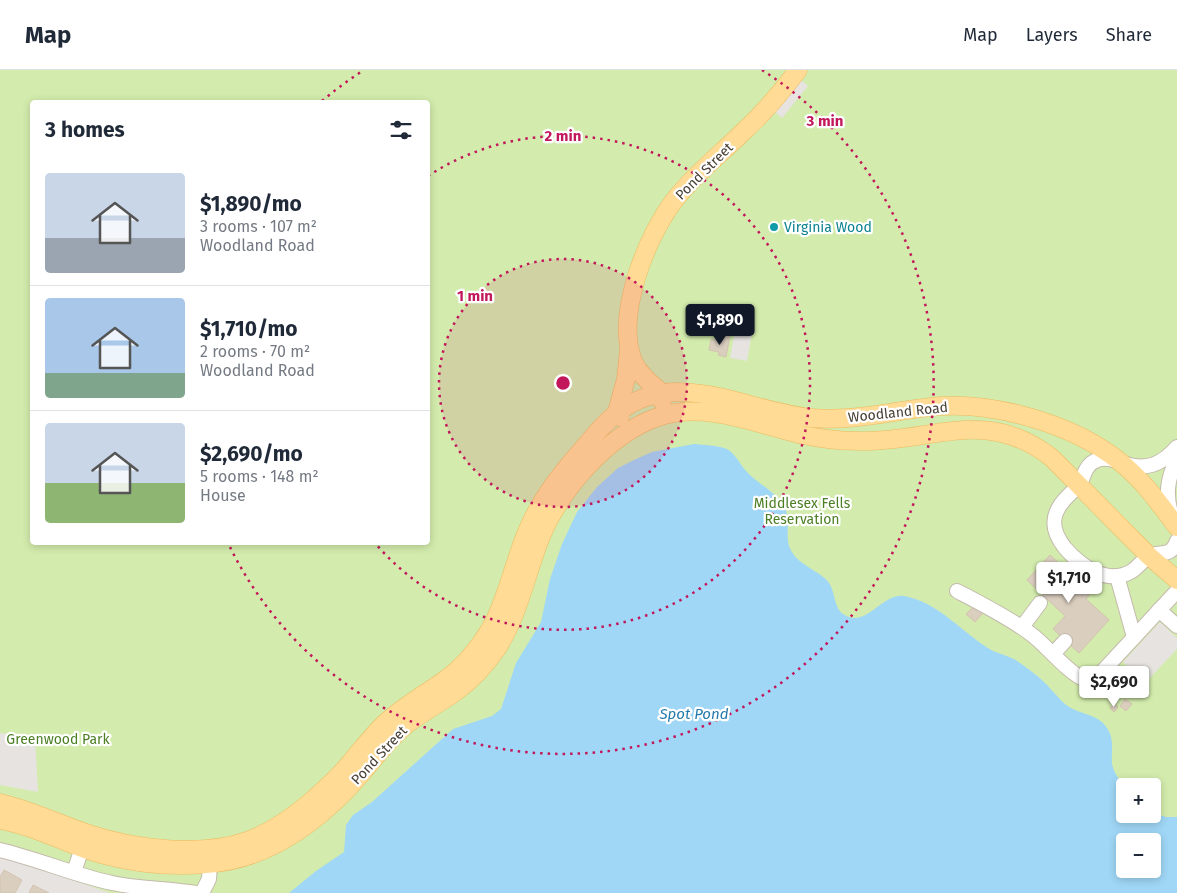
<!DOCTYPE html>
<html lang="en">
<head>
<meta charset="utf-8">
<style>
  body { margin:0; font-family:"Fira Sans",sans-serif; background:#f6f6f7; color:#1f2937; height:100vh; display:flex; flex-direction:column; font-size:19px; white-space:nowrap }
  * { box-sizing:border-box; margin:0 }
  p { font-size:16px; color:#747a83 }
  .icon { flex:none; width:28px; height:28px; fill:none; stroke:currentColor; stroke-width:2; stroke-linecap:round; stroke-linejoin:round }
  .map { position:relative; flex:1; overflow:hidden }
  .drawer { position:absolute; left:30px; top:30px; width:400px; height:445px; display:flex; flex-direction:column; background:#fff; border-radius:5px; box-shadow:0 2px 8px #0003 }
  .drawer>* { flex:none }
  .tools { position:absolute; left:1116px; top:708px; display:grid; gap:10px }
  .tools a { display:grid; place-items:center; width:45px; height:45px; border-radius:5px; background:#fff; box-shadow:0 2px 8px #0003; font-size:25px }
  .price { position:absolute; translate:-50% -42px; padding:0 11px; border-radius:5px; background:#fff; color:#222; font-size:16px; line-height:32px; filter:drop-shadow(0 1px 2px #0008) }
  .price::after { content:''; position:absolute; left:50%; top:30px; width:15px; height:11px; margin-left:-8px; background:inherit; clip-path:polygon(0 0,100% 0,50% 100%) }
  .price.current { background:#111827; color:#fff }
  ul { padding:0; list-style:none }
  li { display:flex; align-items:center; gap:15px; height:125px; padding:0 15px }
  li+li { border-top:1px solid #e0e1e3 }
  li span { display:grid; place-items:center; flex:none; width:140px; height:100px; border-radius:5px; color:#555 }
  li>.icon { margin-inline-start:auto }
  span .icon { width:60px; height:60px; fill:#fffc; stroke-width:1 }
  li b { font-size:21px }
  h2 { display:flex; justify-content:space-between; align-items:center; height:60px; padding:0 15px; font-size:21px }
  header { display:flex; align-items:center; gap:30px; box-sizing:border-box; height:70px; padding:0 25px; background:#fff; border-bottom:1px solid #e0e1e3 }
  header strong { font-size:24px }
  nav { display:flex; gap:28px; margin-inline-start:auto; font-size:18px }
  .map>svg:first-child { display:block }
</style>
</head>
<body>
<header>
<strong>Map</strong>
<nav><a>Map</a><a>Layers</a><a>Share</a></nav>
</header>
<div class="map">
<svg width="1177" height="823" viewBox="0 0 1177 823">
  <rect width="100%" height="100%" fill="#f5f0e7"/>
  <path fill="#d3ecad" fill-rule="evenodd" d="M0,0h1177v823h-1177zM32,32h396v440h-396zM1125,716h27v28h-27zM1125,771h27v28h-27z"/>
  <g fill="#e6e3e0">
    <polygon points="801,10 808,16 782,48 775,42"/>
    <polygon points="736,254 753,257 747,291 730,288"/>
    <polygon points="1160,552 1177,568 1177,579 1145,613 1123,592"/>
    <polygon points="0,663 35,667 38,722 0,715"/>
    <polygon points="0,786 10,788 110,823 0,823"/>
  </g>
  <path fill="#a0d7f6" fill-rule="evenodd" d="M694,374c10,1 23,1 33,5 9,5 13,16 20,23 11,12 31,21 38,36 7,17 -3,32 9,47 8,11 30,19 35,28 6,8 5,25 14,31 23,16 38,-21 61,-18 35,6 59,38 89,55 7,3 15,5 21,8 6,4 17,12 22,16 11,8 19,20 29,29 13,11 33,9 42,24 8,12 4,23 5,36 2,11 11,19 13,27 1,7 0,16 0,23l28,-1 13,4h11v76h-888l27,-22 28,-19 2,-27 7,-10 19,-13 81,-73 39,-13 9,-7 15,-46 25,-41 9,-43 12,-35 15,-32 20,-25 21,-19 16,-8 18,-8zM1125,771h27v28h-27z"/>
  <g fill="#dacebf" stroke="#d3c3af">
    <polygon points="723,265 730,266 726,287 718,285 719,282 709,280 711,269 722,271"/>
    <polygon points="1050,485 1091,523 1086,529 1109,550 1079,583 1053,559 1065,546 1027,510"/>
    <polygon points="974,536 983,543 975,552 966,544"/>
    <polygon points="1125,629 1132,634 1126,641 1120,636"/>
    <polygon points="1114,634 1118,637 1114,642 1110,638"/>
    <polygon points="4,800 22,810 15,823 0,823 0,807"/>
    <polygon points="33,815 49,823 29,823"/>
  </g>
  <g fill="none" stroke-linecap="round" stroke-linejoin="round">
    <defs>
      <g id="minor">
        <path d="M1177,377c-16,18 -31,24 -54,16 -9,-3 -17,-6 -26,-3 -12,5 -12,14 -17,24 -2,4 -8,7 -11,11 -18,17 -20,33 -4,53 16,18 42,38 67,23 6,-4 11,-11 17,-15 11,-6 21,3 28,-15"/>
        <path d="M1172,446c-7,-20 -5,-37 5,-57"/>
        <polyline points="1117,506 1134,567"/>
        <path d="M957,521c25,13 51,26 74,43 14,10 39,41 53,45 7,3 12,-1 17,-6l76,-82"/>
        <polyline points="1159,540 1177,556"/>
        <polyline points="1022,557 1040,533"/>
        <polyline points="1053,584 1065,571"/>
        <path d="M0,780c38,9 74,25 112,33 28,6 56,5 84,10"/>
        <polyline points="74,802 82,778"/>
        <polyline points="202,823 209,809 210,794"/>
      </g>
      <g id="major">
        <path d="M662,331l-1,-9c-11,-9 -22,-18 -28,-31 -18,-47 14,-127 44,-164 20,-25 46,-45 68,-67 20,-18 37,-39 53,-60"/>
        <polyline points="620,347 617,342 626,309 629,280"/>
        <path d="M0,733c31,7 59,21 89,31 46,15 111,23 158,7 22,-8 43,-22 61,-37 15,-13 30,-26 42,-41 11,-13 21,-26 33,-38 18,-17 39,-29 59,-43 22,-15 39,-36 52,-60 14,-28 20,-59 32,-88 14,-35 36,-62 61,-90 9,-11 18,-22 30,-31 59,-47 130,-1 195,5 45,4 86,-9 130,-12 57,-3 132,19 177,55 23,18 41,43 58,66"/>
        <path d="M0,750c30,5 57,19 85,29 38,13 81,18 121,15 64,-4 116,-45 156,-91 14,-17 27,-34 44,-48 15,-12 32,-21 48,-32 17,-12 32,-28 44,-46 21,-34 28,-72 42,-108 19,-48 68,-105 118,-122 48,-16 98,7 145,18 19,4 38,6 57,6 73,1 126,-35 192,17l97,98 28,24"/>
      </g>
    </defs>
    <use href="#minor" stroke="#c4baac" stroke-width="16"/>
    <use href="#major" stroke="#ecba5e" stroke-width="19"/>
    <use href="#minor" stroke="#fff" stroke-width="14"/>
    <use href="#major" stroke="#ffdb96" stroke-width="18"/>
  </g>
  <circle cx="563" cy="313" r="124" fill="#c2185b" fill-opacity=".12"/>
  <g fill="none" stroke="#c2185b" stroke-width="2.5" stroke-dasharray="2.5 5">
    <circle cx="563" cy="313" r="124"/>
    <path d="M428 106A247 247 0 1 1 375 473"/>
    <path d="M322 31A371 371 0 0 1 364 0M762 0A371 371 0 1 1 228 473"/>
  </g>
  <circle fill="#0f9aa8" stroke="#fff" stroke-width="2" cx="774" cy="157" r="5"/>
  <g text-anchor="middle" stroke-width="4.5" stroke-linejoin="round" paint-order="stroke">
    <g font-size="14" fill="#494036" stroke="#fff">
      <text transform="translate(704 101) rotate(-45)" y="5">Pond Street</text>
      <text transform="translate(898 342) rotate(-6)" y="5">Woodland Road</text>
      <text transform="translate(379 685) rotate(-47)" y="5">Pond Street</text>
    </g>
    <g font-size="14" fill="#0d838f" stroke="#fff" text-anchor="start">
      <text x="784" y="162">Virginia Wood</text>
    </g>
    <g font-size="14" fill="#4c7f24" stroke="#fff">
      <text x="802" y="438">Middlesex Fells<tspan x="802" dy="16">Reservation</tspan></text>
      <text x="58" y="674">Greenwood Park</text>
    </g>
    <g font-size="15" font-style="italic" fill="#247aac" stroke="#fff">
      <text x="694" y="649">Spot Pond</text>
    </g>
  </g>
  <circle cx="563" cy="313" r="8" fill="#c2185b" stroke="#fff" stroke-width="2.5"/>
  <g font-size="15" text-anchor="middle" font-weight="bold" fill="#c2185b" stroke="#fff" stroke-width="4.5" stroke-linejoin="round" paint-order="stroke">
    <text x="825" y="56">3 min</text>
    <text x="563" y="71">2 min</text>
    <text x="475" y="231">1 min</text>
  </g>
</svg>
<div class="tools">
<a>+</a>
<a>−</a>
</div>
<b class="price current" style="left:720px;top:276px">$1,890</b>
<b class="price" style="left:1069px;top:534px">$1,710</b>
<b class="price" style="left:1114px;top:638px">$2,690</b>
<section class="drawer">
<h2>3 homes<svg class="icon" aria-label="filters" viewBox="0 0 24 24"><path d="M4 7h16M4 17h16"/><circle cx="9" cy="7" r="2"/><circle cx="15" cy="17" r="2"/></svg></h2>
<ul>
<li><span style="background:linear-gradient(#c9d6e8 65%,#9aa5b1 0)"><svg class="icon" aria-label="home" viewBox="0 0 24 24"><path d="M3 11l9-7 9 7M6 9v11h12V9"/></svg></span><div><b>$1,890/mo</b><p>3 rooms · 107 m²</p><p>Woodland Road</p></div></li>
<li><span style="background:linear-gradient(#a9c7e8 75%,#7fa58c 0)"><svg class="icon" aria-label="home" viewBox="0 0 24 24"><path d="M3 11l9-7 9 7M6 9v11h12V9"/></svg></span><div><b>$1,710/mo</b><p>2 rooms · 70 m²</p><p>Woodland Road</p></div></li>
<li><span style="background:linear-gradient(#c9d6e8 60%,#8fb573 0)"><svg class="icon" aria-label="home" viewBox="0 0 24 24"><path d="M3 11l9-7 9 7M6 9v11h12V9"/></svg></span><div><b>$2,690/mo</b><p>5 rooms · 148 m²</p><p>House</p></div></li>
</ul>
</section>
</div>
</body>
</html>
